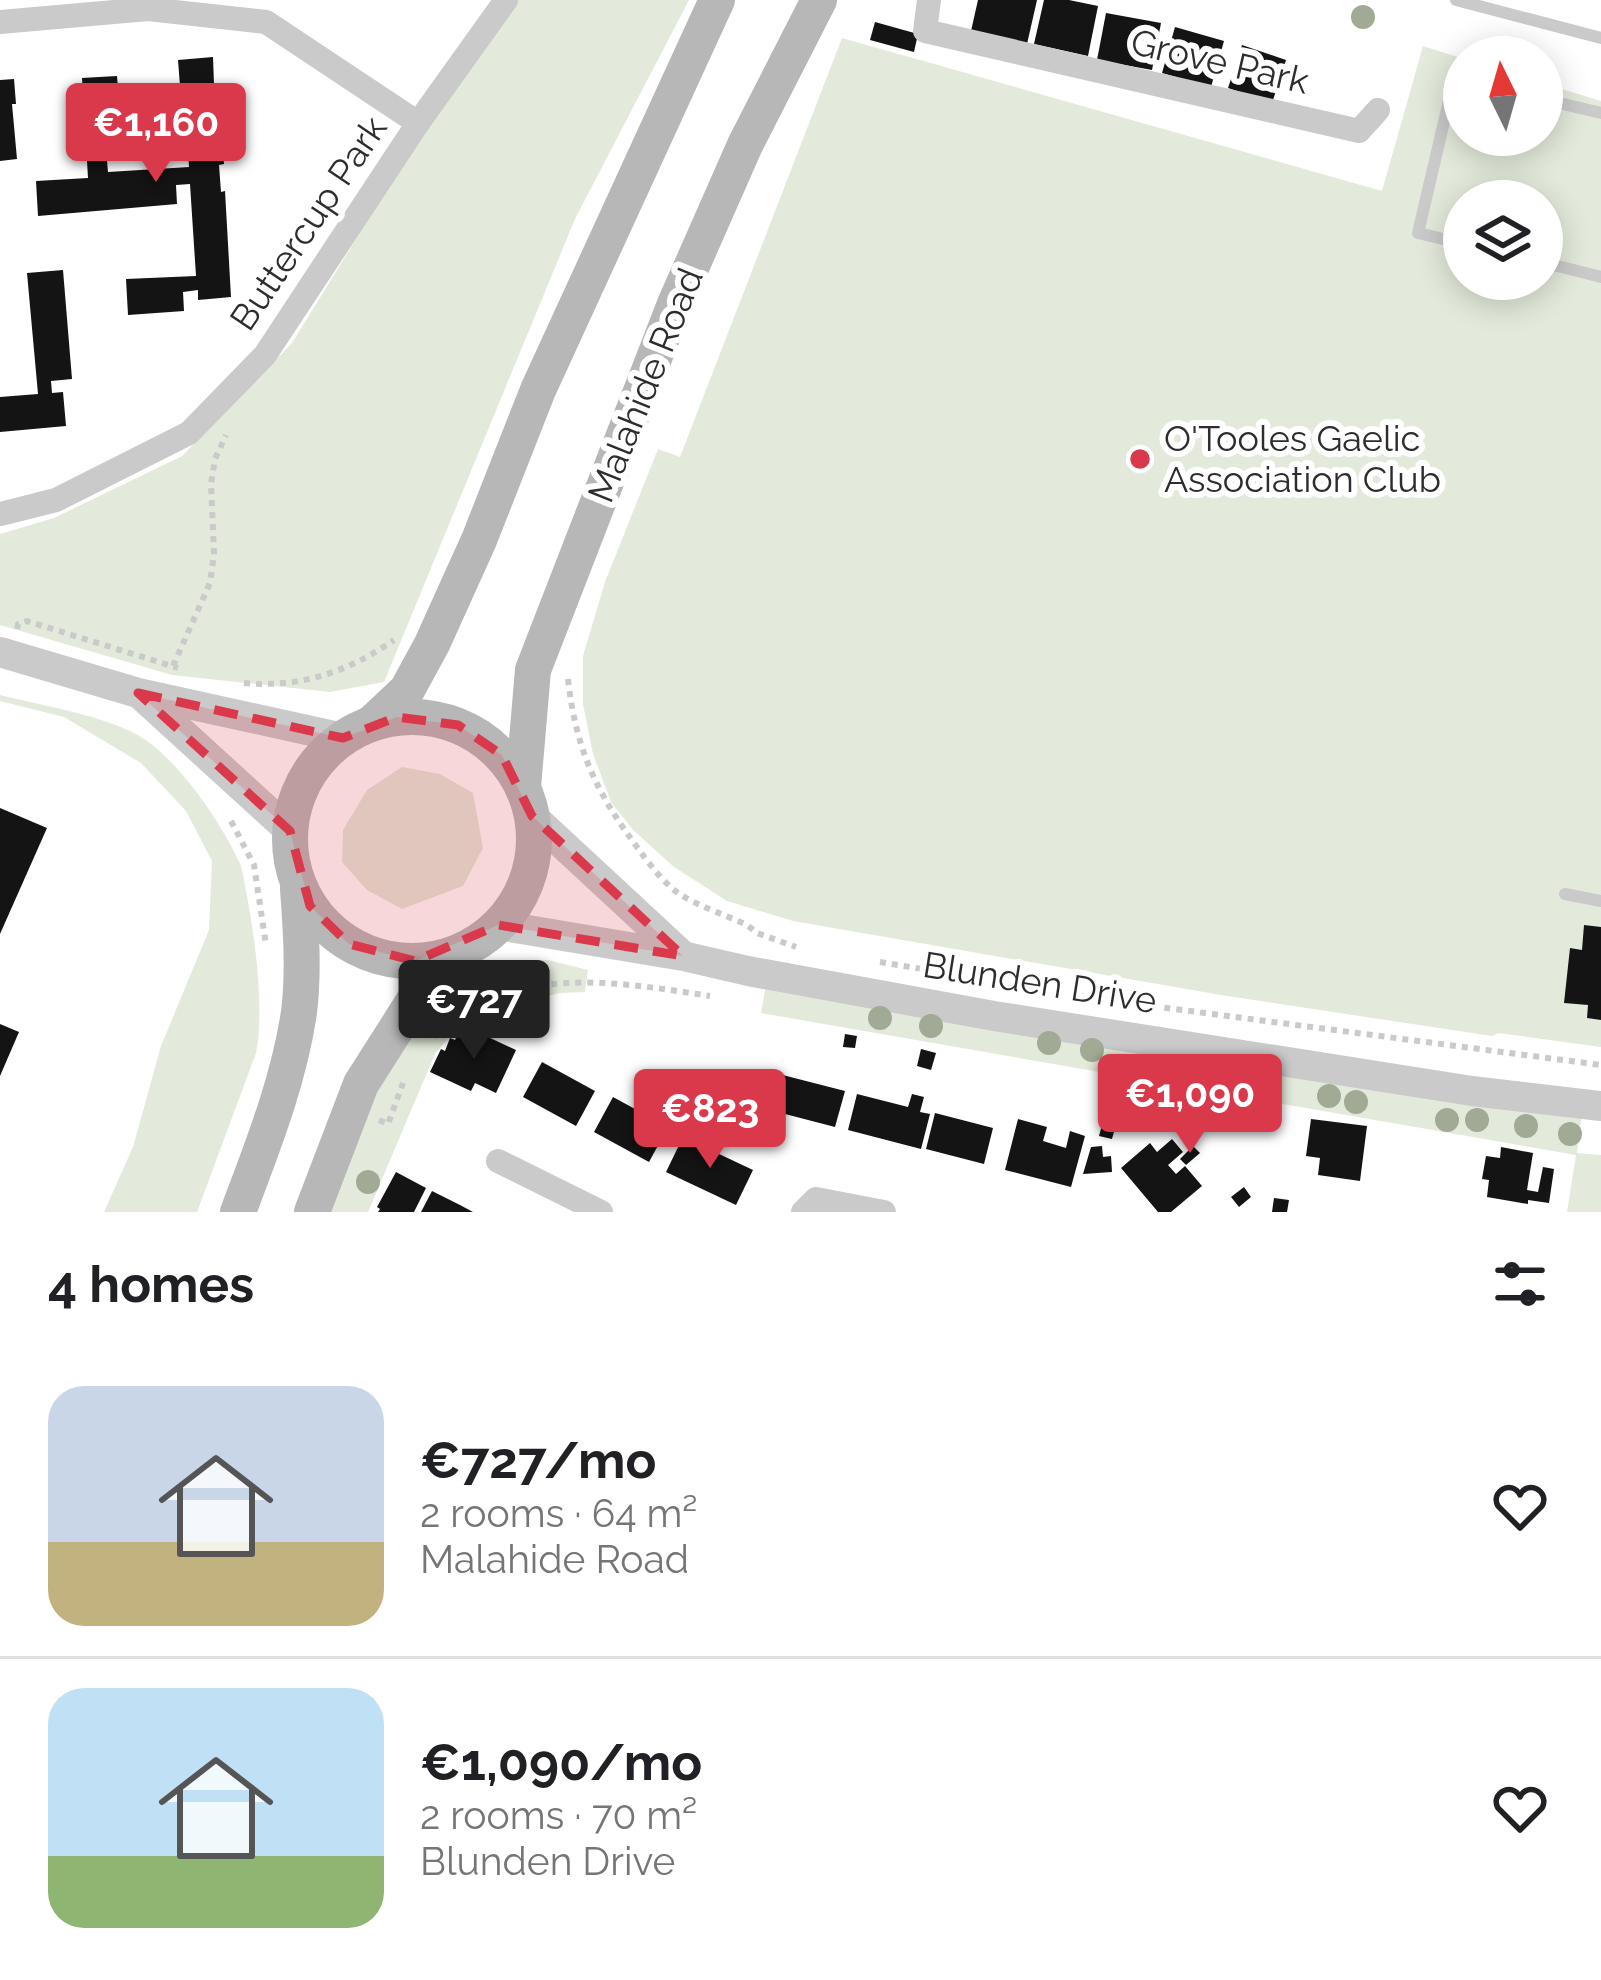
<!DOCTYPE html>
<html lang="en">
<head>
<meta charset="utf-8">
<style>
  body { margin:0; font-family:Raleway,sans-serif; background:#f2f2f2; color:#202124; height:100vh; display:flex; flex-direction:column; font-size:45px; white-space:nowrap }
  * { box-sizing:border-box; margin:0 }
  p { font-size:39px; color:#757577 }
  .icon { flex:none; width:66px; height:66px; fill:none; stroke:currentColor; stroke-width:2; stroke-linecap:round; stroke-linejoin:round }
  .map { position:relative; height:1212px; overflow:hidden }
  .side { display:flex; flex-direction:column; background:#fff; flex:1 }
  .side>* { flex:none }
  .needle { width:78px; rotate:355deg }
  .fabs { position:absolute; left:1443px; top:36px; display:grid; gap:24px }
  .fabs a { display:grid; place-items:center; width:120px; height:120px; border-radius:50%; background:#fff; box-shadow:0 6px 30px #0003; font-size:60px }
  .price { position:absolute; translate:-50% -102px; padding:0 27px; border-radius:12px; background:#da394c; color:#fff; font-size:39px; line-height:78px; filter:drop-shadow(0 3px 6px #0008) }
  .price::after { content:''; position:absolute; left:50%; top:72px; width:36px; height:27px; margin-left:-18px; background:inherit; clip-path:polygon(0 0,100% 0,50% 100%) }
  .price.on { background:#222; color:#fff }
  ul { padding:0; list-style:none }
  li { display:flex; align-items:center; gap:36px; height:300px; padding:0 48px }
  li+li { border-top:3px solid #e0e0e0 }
  li span { display:grid; place-items:center; flex:none; width:336px; height:240px; border-radius:36px; color:#555 }
  li>.icon { margin-inline-start:auto }
  span .icon { width:144px; height:144px; fill:#fffc; stroke-width:1 }
  li b { font-size:51px }
  h2 { display:flex; justify-content:space-between; align-items:center; height:144px; padding:0 48px; font-size:51px }
  .map>svg:first-child { display:block }
</style>
</head>
<body>
<div class="map">
<svg width="1601" height="1212" viewBox="0 0 1601 1212">
  <rect width="100%" height="100%" fill="#fff"/>
  <g fill="#e3eadb" fill-rule="evenodd">
    <polygon points="508,0 689,0 575,219 384,682 330,692 172,675 0,625 0,534 54,518 182,456 292,343 486,28"/>
    <path d="M842,38l540,153 41,-145 41,13v76h78v-52l59,18v946l-102,-14 -7,3 -265,-40 -434,-75 -66,-20 -53,-34 -41,-37 -22,-28 -18,-48 -10,-50v-48l22,-74 53,-133 22,8zM1464,201h78v78h-78z"/>
    <path d="M0,695c41,10 100,20 136,39 41,22 87,91 105,132 11,51 25,136 15,187l-59,159h-93l29,-65 28,-101 48,-116 3,-69 -26,-50 -45,-48 -77,-46 -64,-16z"/>
    <polygon points="402,767 440,774 473,793 483,848 463,886 402,909 367,890 342,862 343,830 367,790"/>
    <polygon points="548,960 588,970 585,992 560,993 498,1008 454,1031 435,1054 368,1212 326,1212 386,1061 420,1005 464,969 486,963"/>
    <polygon points="767,979 1583,1104 1577,1153 1601,1155 1601,1212 1567,1212 1576,1155 761,1013"/>
  </g>
  <g fill="#141414">
    <polygon points="978,0 1037,0 1027,44 971,31"/>
    <polygon points="1044,0 1069,0 1098,6 1088,56 1034,44"/>
    <polygon points="1106,13 1161,23 1152,70 1097,60"/>
    <polygon points="875,22 918,34 914,52 870,40"/>
    <polygon points="1175,27 1224,41 1211,87 1162,73"/>
    <polygon points="1242,45 1286,60 1272,103 1228,88"/>
    <polygon points="213,57 214,84 218,83 224,164 219,165 221,192 225,191 231,297 198,300 198,290 183,292 184,311 128,315 126,279 196,276 190,184 176,185 177,204 38,216 36,181 88,178 82,78 117,76 124,160 107,161 108,172 189,167 184,86 180,86 178,60"/>
    <polygon points="14,79 16,104 12,104 17,159 0,161 0,80"/>
    <polygon points="63,270 72,379 51,381 52,393 63,392 66,426 0,432 0,397 38,394 27,273"/>
    <polygon points="0,808 47,828 0,934"/>
    <polygon points="1584,925 1601,927 1601,1020 1587,1018 1588,1005 1564,1003 1570,948 1582,950"/>
    <polygon points="0,1024 19,1032 0,1076"/>
    <polygon points="473,1030 516,1050 496,1093 475,1083 471,1091 430,1072 441,1049 445,1051 450,1038 455,1040 459,1032 470,1038"/>
    <polygon points="845,1034 857,1036 855,1048 843,1047"/>
    <polygon points="921,1049 936,1053 931,1070 917,1066"/>
    <polygon points="542,1062 595,1091 576,1126 523,1097"/>
    <polygon points="767,1071 845,1091 835,1127 758,1107"/>
    <polygon points="857,1094 908,1107 912,1094 924,1097 920,1112 930,1114 921,1149 848,1130"/>
    <polygon points="613,1097 668,1127 649,1162 594,1132"/>
    <polygon points="1106,1110 1119,1114 1112,1139 1099,1136"/>
    <polygon points="935,1113 993,1128 984,1164 926,1149"/>
    <polygon points="1018,1119 1047,1127 1043,1141 1066,1148 1070,1131 1085,1136 1071,1187 1005,1170"/>
    <polygon points="1311,1119 1367,1126 1360,1181 1318,1175 1320,1158 1306,1156"/>
    <polygon points="683,1137 753,1170 736,1205 666,1172"/>
    <polygon points="1172,1139 1183,1152 1168,1165 1176,1174 1185,1166 1202,1186 1171,1212 1158,1212 1121,1168 1150,1143 1157,1152"/>
    <polygon points="1102,1146 1103,1157 1111,1156 1112,1172 1083,1174 1091,1147"/>
    <polygon points="1193,1146 1200,1153 1186,1165 1180,1159"/>
    <polygon points="1501,1147 1533,1153 1527,1190 1538,1192 1543,1167 1554,1169 1549,1203 1528,1200 1528,1204 1487,1197 1489,1180 1482,1179 1486,1156 1500,1158"/>
    <polygon points="396,1172 426,1188 414,1212 378,1212 380,1209 377,1207"/>
    <polygon points="1244,1187 1251,1197 1239,1207 1231,1197"/>
    <polygon points="432,1191 460,1205 473,1212 421,1212"/>
    <polygon points="1274,1198 1289,1200 1287,1212 1272,1212"/>
  </g>
  <g fill="none" stroke-linecap="round" stroke-linejoin="round">
    <g stroke="#cacaca" stroke-width="6" stroke-dasharray="6 6" stroke-linecap="butt">
      <polyline points="17,629 18,624 27,621 178,668"/>
      <polyline points="173,666 210,583 214,554 211,484 215,459 226,435"/>
      <path d="M568,679c8,72 29,115 72,172 10,14 24,32 38,42 20,13 47,22 69,32l10,8 39,14"/>
      <path d="M244,683c56,5 104,-11 150,-43"/>
      <polyline points="231,821 254,865 266,945"/>
      <polyline points="880,962 1121,1002 1601,1065"/>
      <path d="M433,1037c78,-74 180,-56 277,-41"/>
      <polyline points="379,1120 388,1124 403,1083"/>
    </g>
    <g stroke="#cacaca" stroke-width="12">
      <polyline points="1456,0 1601,38"/>
      <polyline points="1464,81 1454,79 1418,233 1464,244"/>
      <polyline points="1542,99 1601,113"/>
      <polyline points="1542,262 1601,277"/>
      <polyline points="1565,894 1601,901"/>
    </g>
    <g stroke="#cacaca" stroke-width="24">
      <polyline points="929,0 925,31 1359,131 1378,110"/>
      <polyline points="0,22 148,9 266,22 418,123"/>
      <polyline points="0,514 56,500 189,433 265,355 418,123 506,0"/>
      <polyline points="498,1161 601,1212"/>
      <polyline points="803,1212 816,1199 884,1212"/>
    </g>
    <g stroke="#cacaca" stroke-width="30">
      <polyline points="0,652 138,693 343,738"/>
      <polyline points="143,697 290,831"/>
      <polyline points="532,816 682,955"/>
      <polyline points="498,925 683,956 748,971 994,1016 1472,1091 1601,1106"/>
    </g>
    <g stroke="#b7b7b7" stroke-width="36">
      <circle cx="412" cy="839" r="122"/>
      <polyline points="372,723 407,690 432,644 479,540 538,390 717,0"/>
      <polyline points="523,787 533,670 675,304 745,145 819,0"/>
      <path d="M238,1212c24,-64 51,-131 61,-200 5,-40 2,-82 -1,-123"/>
      <polyline points="312,1212 361,1084 441,958"/>
    </g>
  </g>
  <g fill="#a0aa94">
    <circle cx="1363" cy="17" r="12"/>
    <circle cx="880" cy="1018" r="12"/>
    <circle cx="931" cy="1026" r="12"/>
    <circle cx="1049" cy="1043" r="12"/>
    <circle cx="1092" cy="1050" r="12"/>
    <circle cx="1180" cy="1069" r="12"/>
    <circle cx="1224" cy="1077" r="12"/>
    <circle cx="1329" cy="1096" r="12"/>
    <circle cx="1356" cy="1102" r="12"/>
    <circle cx="1447" cy="1120" r="12"/>
    <circle cx="1477" cy="1120" r="12"/>
    <circle cx="1526" cy="1126" r="12"/>
    <circle cx="1570" cy="1134" r="12"/>
    <circle cx="368" cy="1182" r="12"/>
  </g>
  <path fill="#da394c" fill-opacity="0.2" stroke="#da394c" stroke-width="9" stroke-dasharray="24 15" stroke-linejoin="round" d="M138,693l205,45 54,-21 61,8 44,30 30,61 151,140 -185,-31 -83,36 -66,-17 -39,-38 -20,-75z"/>
  <circle fill="#da394c" stroke="#fff" stroke-width="4.5" cx="1140" cy="459" r="12"/>
  <g text-anchor="middle" stroke-width="12" stroke-linejoin="round" paint-order="stroke">
    <g font-size="36" fill="#2d2d2d" stroke="#fff">
      <text transform="translate(1220 61) rotate(13)" y="13">Grove Park</text>
      <text transform="translate(308 223) rotate(-56)" y="13">Buttercup Park</text>
      <text transform="translate(645 385) rotate(-68)" y="13">Malahide Road</text>
      <text transform="translate(1040 982) rotate(9)" y="13">Blunden Drive</text>
    </g>
    <g font-size="36" fill="#2d2d2d" stroke="#fff" text-anchor="start">
      <text x="1164" y="451">O'Tooles Gaelic<tspan x="1164" dy="41">Association Club</tspan></text>
    </g>
  </g>
</svg>
<div class="fabs">
<a><svg class="needle" viewBox="-14 -14 28 28"><path d="M0-13l5 13h-10z" fill="#e53935"/><path d="M0 13l5-13h-10z" fill="#757577"/></svg></a>
<a><svg class="icon" aria-label="layers" viewBox="0 0 24 24"><path d="M12 4l9 5-9 5-9-5zM3 14l9 5 9-5"/></svg></a>
</div>
<b class="price" style="left:156px;top:185px">€1,160</b>
<b class="price on" style="left:474px;top:1062px">€727</b>
<b class="price" style="left:1190px;top:1156px">€1,090</b>
<b class="price" style="left:710px;top:1171px">€823</b>
</div>
<section class="side">
<h2>4 homes<svg class="icon" aria-label="filters" viewBox="0 0 24 24"><path d="M4 7h16M4 17h16"/><circle cx="9" cy="7" r="2"/><circle cx="15" cy="17" r="2"/></svg></h2>
<ul>
<li><span style="background:linear-gradient(#c9d6e8 65%,#c2b280 0)"><svg class="icon" aria-label="home" viewBox="0 0 24 24"><path d="M3 11l9-7 9 7M6 9v11h12V9"/></svg></span><div><b>€727/mo</b><p>2 rooms · 64 m²</p><p>Malahide Road</p></div><svg class="icon" aria-label="heart" viewBox="0 0 24 24"><path d="M12 20l-8-8c-3-5 5-10 8-4 3-6 11-1 8 4z"/></svg></li>
<li><span style="background:linear-gradient(#bfe0f5 70%,#8fb573 0)"><svg class="icon" aria-label="home" viewBox="0 0 24 24"><path d="M3 11l9-7 9 7M6 9v11h12V9"/></svg></span><div><b>€1,090/mo</b><p>2 rooms · 70 m²</p><p>Blunden Drive</p></div><svg class="icon" aria-label="heart" viewBox="0 0 24 24"><path d="M12 20l-8-8c-3-5 5-10 8-4 3-6 11-1 8 4z"/></svg></li>
</ul>
</section>
</body>
</html>
